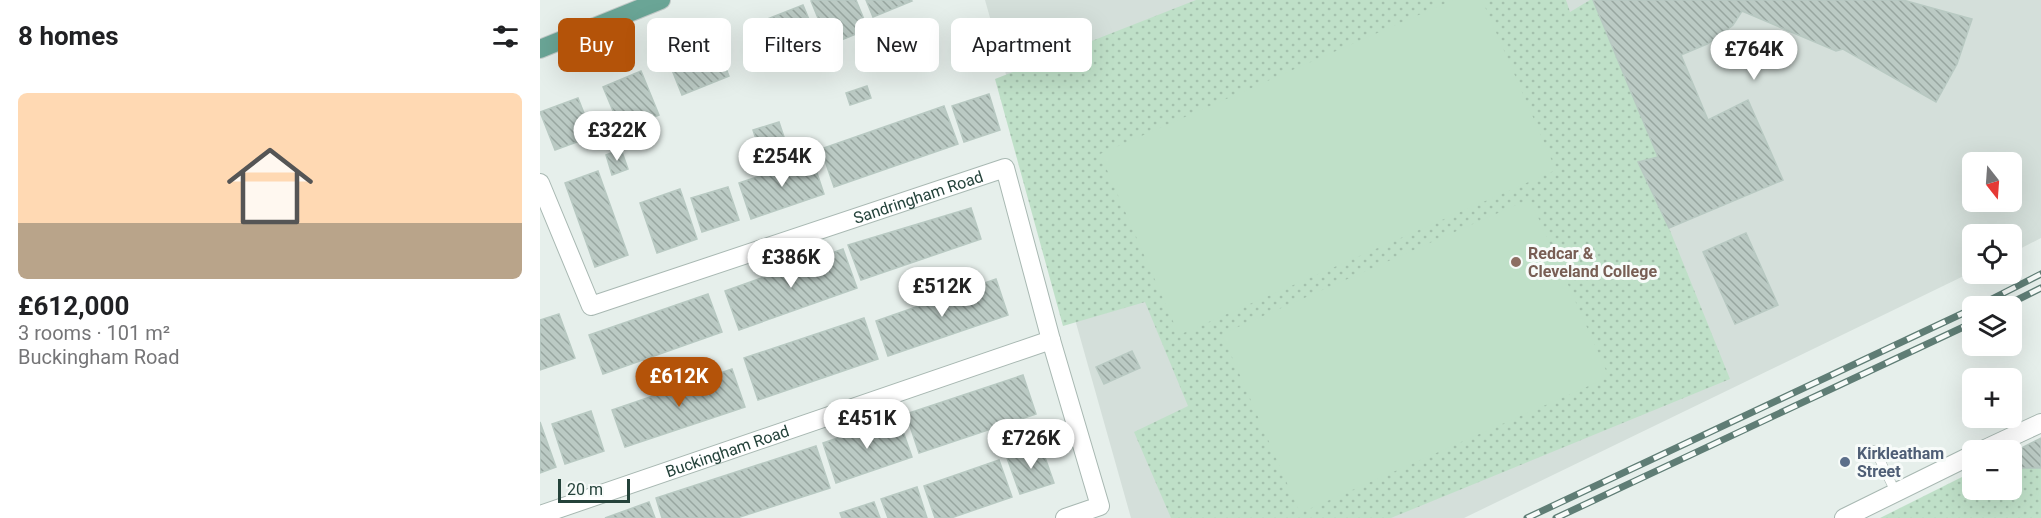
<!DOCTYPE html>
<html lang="en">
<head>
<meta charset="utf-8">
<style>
  body { margin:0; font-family:Roboto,sans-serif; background:#f6f6f6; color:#202124; height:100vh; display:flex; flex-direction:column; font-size:22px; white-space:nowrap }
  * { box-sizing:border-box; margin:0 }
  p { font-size:20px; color:#757577 }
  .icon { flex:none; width:33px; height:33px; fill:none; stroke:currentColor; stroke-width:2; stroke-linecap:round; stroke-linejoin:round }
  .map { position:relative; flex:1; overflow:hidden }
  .drawer { display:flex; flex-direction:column; background:#fff; width:540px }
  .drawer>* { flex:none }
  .banner { position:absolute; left:18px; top:18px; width:570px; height:54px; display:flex; gap:12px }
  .needle { width:39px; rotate:163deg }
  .tools { position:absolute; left:1422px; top:152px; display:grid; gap:12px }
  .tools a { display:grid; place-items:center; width:60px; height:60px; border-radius:9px; background:#fff; box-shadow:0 6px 24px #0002; font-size:30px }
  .scale { position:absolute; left:18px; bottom:15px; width:72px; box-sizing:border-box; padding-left:6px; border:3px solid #24423a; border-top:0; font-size:16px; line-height:21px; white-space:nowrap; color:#24423a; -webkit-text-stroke:4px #f7fbf9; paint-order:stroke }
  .price { position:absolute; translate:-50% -51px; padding:0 14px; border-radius:21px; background:#fff; color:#222; font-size:20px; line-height:39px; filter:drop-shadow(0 2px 3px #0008) }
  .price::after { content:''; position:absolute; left:50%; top:36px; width:18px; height:14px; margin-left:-9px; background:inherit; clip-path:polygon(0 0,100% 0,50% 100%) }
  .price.on { background:#b45309; color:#fff }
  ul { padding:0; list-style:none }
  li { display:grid; align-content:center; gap:12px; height:318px; padding:0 18px }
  li span { display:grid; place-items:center; height:186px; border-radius:9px; color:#555 }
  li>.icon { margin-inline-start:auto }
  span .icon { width:108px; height:108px; fill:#fffc; stroke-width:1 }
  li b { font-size:26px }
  h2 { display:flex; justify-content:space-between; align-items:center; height:72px; padding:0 18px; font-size:26px }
  .pill { padding:0 21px; border-radius:9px; background:#fff; box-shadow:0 6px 24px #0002; font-size:21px; line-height:54px }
  .pill.on { background:#b45309; color:#fff }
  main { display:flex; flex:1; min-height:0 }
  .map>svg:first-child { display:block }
</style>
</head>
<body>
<main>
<section class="drawer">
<h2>8 homes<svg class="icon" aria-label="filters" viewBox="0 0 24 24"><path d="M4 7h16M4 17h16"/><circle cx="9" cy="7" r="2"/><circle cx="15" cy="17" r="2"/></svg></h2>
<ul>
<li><span style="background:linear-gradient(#ffd9b3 70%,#b9a48a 0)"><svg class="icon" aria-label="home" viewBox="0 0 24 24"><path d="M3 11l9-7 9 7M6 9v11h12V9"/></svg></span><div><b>£612,000</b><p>3 rooms · 101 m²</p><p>Buckingham Road</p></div></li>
</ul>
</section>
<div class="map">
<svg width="1501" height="518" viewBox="0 0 1501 518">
  <defs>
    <pattern id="grass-dots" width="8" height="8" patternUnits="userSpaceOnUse" patternTransform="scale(1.5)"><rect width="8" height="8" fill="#bfe0c8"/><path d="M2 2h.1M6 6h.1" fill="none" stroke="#a4c1ad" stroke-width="1.8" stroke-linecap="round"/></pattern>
    <pattern id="building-back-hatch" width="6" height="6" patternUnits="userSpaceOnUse" patternTransform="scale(1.5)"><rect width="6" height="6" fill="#bbcac4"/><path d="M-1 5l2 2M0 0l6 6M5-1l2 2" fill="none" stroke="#98a6a0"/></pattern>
  </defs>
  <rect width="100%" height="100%" fill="#e6efeb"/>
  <path fill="#d4dfda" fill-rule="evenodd" d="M445,0h1056v238l-29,15v-19h-40v38l-508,246h-333zM1432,162h40v39h-40z"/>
  <g fill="url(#grass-dots)">
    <polygon points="656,0 1026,0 1030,12 1050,0 1053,0 1118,157 1098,163 1129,228 1190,379 851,518 631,518 594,432 648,406 605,302 523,326 455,79"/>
    <polygon points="1501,438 1501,518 1340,518 1432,472 1432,489 1472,489 1472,453"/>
  </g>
  <g fill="#bfe0c8">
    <polygon points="913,0 942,0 1016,170 639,335 560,154"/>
    <polygon points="990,199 1069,377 760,513 682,334"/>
  </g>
  <g fill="url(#building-back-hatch)" stroke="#b8c9c2" stroke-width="1.5">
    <polygon points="274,0 316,0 328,29 289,45 271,1"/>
    <polygon points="326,0 371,0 372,1 333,17"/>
    <polygon points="1053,0 1363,0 1432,19 1417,64 1396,102 1303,49 1296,51 1202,11 1193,25 1182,34 1167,44 1141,55 1168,120 1208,100 1243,180 1129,228 1098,162 1118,157"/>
    <polygon points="263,5 281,48 243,63 225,20"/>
    <polygon points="175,41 189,76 142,95 128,60"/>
    <polygon points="101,71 119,115 81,130 63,87"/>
    <polygon points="327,86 331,98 310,105 306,93"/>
    <polygon points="449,94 460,130 424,142 412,106"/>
    <polygon points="38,98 53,136 15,150 0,112"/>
    <polygon points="404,106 418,144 294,187 281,149"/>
    <polygon points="239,122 250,155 224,164 213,130"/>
    <polygon points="81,149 88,169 72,175 66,155"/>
    <polygon points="272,158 284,194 211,219 199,183"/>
    <polygon points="58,171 88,255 55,267 25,183"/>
    <polygon points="188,187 199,220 162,232 151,198"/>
    <polygon points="140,189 157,239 117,253 100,203"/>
    <polygon points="431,208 441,239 321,280 308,245"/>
    <polygon points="1206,233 1238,305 1195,324 1163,252"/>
    <polygon points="303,249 317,288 199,330 185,291"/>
    <polygon points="456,279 468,315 348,356 336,321"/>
    <polygon points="168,294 182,332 63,374 49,335"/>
    <polygon points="19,314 35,358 0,370 0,320"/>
    <polygon points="324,318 338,359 218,400 204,358"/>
    <polygon points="592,351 600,368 564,384 556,367"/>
    <polygon points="192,369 205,407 85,447 72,410"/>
    <polygon points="483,375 496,414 379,453 366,414"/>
    <polygon points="51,411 64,451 25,464 12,424"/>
    <polygon points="358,417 372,457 296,483 283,443"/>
    <polygon points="0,422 16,467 0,473"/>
    <polygon points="1501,438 1501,468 1476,468 1472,453"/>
    <polygon points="276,446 290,488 197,518 122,518 116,498"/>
    <polygon points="501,446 514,483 480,494 467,458"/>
    <polygon points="459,460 472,497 411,518 395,518 384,486"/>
    <polygon points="377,487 387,518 348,518 341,499"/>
    <polygon points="109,502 115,518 65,518"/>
    <polygon points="334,502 340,518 302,518 300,513"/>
  </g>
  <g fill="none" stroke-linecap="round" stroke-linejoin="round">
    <defs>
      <polyline id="lane" points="1335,450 1356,493"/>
      <g id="street">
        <path id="s1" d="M0,183l51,123 414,-138 46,172 49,166 -35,12"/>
        <polyline points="1443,450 1501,423"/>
        <path id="s2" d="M0,515l511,-175"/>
        <polyline points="1304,518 1432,455"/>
      </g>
      <polyline id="primary" points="0,49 121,0"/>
    </defs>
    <use href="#lane" stroke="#a8b8b2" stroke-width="10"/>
    <use href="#street" stroke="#a8b8b2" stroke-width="20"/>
    <use href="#primary" stroke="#c2cac8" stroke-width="20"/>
    <use href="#lane" stroke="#fff" stroke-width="9"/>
    <use href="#street" stroke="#fff" stroke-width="18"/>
    <use href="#primary" stroke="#6aa596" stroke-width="18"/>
    <defs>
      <g id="rail">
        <polyline points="1438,306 1501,274"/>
        <polyline points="1465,306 1501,288"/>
        <polyline points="987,518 1432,309"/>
        <polyline points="1016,518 1432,323"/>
      </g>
    </defs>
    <use href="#rail" stroke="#5f7d75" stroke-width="7"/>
    <use href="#rail" stroke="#f7fbf9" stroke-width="4.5" stroke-dasharray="14" stroke-linecap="butt"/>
  </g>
  <circle fill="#8d6e63" stroke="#f7fbf9" stroke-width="2" cx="976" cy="262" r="6"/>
  <circle fill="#5c6f8a" stroke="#f7fbf9" stroke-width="2" cx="1305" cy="462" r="6"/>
  <g text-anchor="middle" stroke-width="6" stroke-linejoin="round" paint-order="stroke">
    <g font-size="16" fill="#24423a" stroke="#f7fbf9">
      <text dy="6" stroke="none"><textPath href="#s1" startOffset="478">Sandringham Road</textPath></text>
      <text dy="6" stroke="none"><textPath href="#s2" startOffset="198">Buckingham Road</textPath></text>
    </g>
    <g font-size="16" font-weight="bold" fill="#785e54" stroke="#f7fbf9" text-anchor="start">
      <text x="988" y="259">Redcar &amp;<tspan x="988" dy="18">Cleveland College</tspan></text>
    </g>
    <g font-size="16" font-weight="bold" fill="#4e5e75" stroke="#f7fbf9" text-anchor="start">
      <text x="1317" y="459">Kirkleatham<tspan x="1317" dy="18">Street</tspan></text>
    </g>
  </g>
</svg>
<div class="tools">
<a><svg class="needle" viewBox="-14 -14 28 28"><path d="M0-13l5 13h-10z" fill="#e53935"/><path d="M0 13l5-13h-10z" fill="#757577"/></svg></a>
<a><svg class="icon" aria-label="locate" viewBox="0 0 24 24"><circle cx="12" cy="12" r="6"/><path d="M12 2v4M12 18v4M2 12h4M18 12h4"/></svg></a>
<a><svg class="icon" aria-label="layers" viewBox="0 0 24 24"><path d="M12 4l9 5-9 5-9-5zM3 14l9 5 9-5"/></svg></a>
<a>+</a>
<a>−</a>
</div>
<div class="scale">20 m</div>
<b class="price" style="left:1214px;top:81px">£764K</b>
<b class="price" style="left:77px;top:162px">£322K</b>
<b class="price" style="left:242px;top:188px">£254K</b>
<b class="price" style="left:251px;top:289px">£386K</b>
<b class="price" style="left:402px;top:318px">£512K</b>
<b class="price on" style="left:139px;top:408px">£612K</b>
<b class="price" style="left:327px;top:450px">£451K</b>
<b class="price" style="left:491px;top:470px">£726K</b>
<div class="banner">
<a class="pill on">Buy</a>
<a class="pill">Rent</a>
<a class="pill">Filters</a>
<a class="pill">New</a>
<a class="pill">Apartment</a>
</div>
</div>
</main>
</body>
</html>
